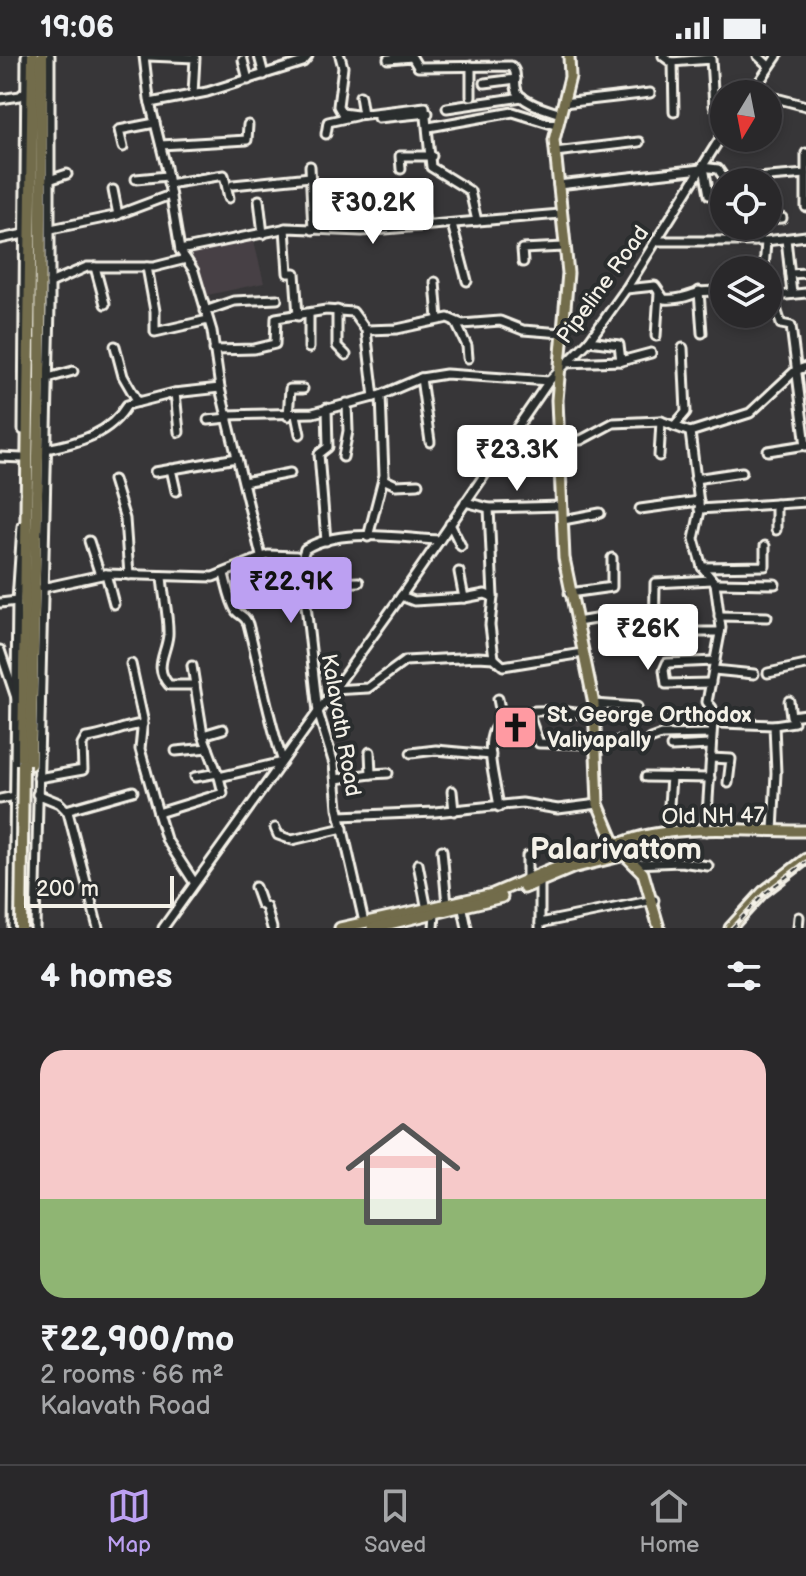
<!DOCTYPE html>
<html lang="en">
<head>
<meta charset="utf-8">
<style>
  body { margin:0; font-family:"Balsamiq Sans",sans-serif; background:#313032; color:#f1f3f6; height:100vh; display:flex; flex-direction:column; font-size:30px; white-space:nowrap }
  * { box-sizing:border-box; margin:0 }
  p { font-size:26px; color:#a5a6a8 }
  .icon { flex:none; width:44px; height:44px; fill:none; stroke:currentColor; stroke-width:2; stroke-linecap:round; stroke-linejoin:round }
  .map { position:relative; height:872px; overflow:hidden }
  .drawer { display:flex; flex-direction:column; background:#29282a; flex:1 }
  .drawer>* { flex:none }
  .needle { width:52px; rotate:190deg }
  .fabs { position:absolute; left:710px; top:24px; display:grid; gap:16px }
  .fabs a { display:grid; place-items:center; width:72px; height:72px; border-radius:50%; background:#29282a; box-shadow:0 4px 12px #0003,0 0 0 2px #454447; font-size:40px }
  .scale { position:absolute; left:24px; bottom:20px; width:150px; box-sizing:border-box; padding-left:8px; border:4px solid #f4f1e8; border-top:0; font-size:22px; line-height:28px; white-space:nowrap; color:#f4f1e8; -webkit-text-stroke:6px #2a2d2e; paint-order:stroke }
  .price { position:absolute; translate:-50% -68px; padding:0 18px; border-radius:8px; background:#fff; color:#222; font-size:26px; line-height:52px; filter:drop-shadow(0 2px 4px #0008) }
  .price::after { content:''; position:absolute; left:50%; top:48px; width:24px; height:18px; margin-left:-12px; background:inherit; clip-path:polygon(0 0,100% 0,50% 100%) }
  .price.selected { background:#bca0f2; color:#111 }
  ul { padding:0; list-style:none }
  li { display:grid; align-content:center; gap:16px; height:424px; padding:0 40px }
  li+li { border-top:2px solid #454447 }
  li span { display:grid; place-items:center; height:248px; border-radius:24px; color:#555 }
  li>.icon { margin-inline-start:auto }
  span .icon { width:144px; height:144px; fill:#fffc; stroke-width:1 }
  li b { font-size:34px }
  h2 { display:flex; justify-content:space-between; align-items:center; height:96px; padding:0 40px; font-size:34px }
  .status { display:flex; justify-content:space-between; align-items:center; height:56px; padding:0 40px; background:#29282a; direction:ltr }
  .status svg { height:22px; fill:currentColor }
  .tab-bar { display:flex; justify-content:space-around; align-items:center; height:112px; border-top:2px solid #454447; background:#29282a; font-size:22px; color:#a5a6a8 }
  .tab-bar a { display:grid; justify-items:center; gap:4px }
  .tab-bar .selected { color:#bca0f2 }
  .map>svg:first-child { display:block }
</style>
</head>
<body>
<div class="status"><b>19:06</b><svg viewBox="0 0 49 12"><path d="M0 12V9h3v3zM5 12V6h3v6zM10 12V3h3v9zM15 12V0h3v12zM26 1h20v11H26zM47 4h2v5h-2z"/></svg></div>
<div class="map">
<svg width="806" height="872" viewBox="0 0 806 872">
  <rect width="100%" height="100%" fill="#373638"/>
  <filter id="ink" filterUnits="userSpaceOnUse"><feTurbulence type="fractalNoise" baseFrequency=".0125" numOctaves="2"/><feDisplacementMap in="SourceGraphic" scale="16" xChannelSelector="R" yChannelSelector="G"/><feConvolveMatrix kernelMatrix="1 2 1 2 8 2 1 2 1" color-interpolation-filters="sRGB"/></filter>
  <g filter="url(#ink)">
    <polygon fill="#464044" points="253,181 264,227 203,240 180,194"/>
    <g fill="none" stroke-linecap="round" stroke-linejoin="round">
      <defs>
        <g id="minor">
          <polyline points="144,0 149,43 166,111 180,194 194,215 212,275 220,332 261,500"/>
          <polyline points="148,0 195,2 193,38"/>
          <polyline points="259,0 264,19"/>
          <polyline points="340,0 343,11 338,50 342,57 357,59 425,51 431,111 470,135 477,165"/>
          <polyline points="663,0 671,6 711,3 714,50"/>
          <polyline points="758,0 769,10"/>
          <path d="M388,3l24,-2 6,10 93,-1c8,7 2,15 6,25 5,12 29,18 41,22"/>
          <polyline points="243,4 248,24"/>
          <polyline points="673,6 674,56"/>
          <polyline points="471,10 471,40"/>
          <polyline points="485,27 516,23"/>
          <polyline points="751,38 777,0"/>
          <polyline points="360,40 363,58"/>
          <polyline points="768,40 806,50"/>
          <polyline points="0,43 20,40 26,35"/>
          <polyline points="150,47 207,36 303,6 308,0"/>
          <polyline points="563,47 650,37"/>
          <polyline points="447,52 522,41"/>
          <polyline points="378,62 428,57"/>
          <polyline points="429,71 513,56 555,69"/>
          <polyline points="326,78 328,66 355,60"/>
          <polyline points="161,89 247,84 248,69"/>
          <polyline points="123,91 119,74 155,67"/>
          <polyline points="555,96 639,86"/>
          <polyline points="806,97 806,151"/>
          <polyline points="310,110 313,174"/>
          <polyline points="702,111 718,113 725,123 733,124 806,118"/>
          <polyline points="704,111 709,139"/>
          <polyline points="401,113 400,100 432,100"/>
          <polyline points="136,123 167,120"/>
          <polyline points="49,124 67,118"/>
          <polyline points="168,128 224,119 229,142"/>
          <polyline points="233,129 310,121"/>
          <polyline points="558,129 701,113"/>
          <polyline points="113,134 118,159"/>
          <polyline points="420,134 425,168"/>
          <polyline points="405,140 411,169"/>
          <polyline points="259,144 263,178"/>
          <polyline points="768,163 782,162"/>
          <polyline points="452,168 467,225"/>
          <polyline points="753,170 754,185"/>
          <polyline points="285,172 288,217 295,217 298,260"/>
          <polyline points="51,173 114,160 170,139"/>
          <polyline points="358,174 359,147"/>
          <polyline points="0,183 24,178"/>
          <polyline points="786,183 792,238"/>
          <polyline points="656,185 766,185 806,180"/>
          <polyline points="180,194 287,172 362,175 560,158"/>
          <polyline points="523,206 522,193 564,191"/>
          <polyline points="95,211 105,248"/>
          <polyline points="147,211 155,255 155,276 208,264"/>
          <polyline points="764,214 766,185"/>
          <polyline points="790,218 806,217"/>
          <polyline points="435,226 438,263"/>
          <polyline points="50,227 87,211 154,211 186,203"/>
          <polyline points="768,227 781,268 791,270 806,390"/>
          <path d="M626,233l29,-3 9,13c14,1 21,-2 33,-6 7,-3 19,-1 27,-2"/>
          <polyline points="699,235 702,277"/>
          <polyline points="786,239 806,237"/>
          <polyline points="337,254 337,290 346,299"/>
          <polyline points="205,255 234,245 277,243"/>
          <polyline points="456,267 467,290 468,302"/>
          <polyline points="366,274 374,341"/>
          <polyline points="656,280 659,237"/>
          <polyline points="589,285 619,289 621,305 651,297"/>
          <polyline points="115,290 123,320 138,346"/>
          <polyline points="309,292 309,258"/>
          <polyline points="214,294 254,293 275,288 276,262 326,254 353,256 366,274 397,273 448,262 462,268 500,265 523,274 562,277"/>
          <polyline points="566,307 621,305"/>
          <polyline points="48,322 73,315"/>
          <polyline points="421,322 430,386"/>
          <polyline points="175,337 179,376"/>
          <polyline points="227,359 313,357 381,339 421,322 446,318 549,325"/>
          <polyline points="296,359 300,378"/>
          <polyline points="288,360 290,333 303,333"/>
          <polyline points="208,364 228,362"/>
          <polyline points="674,370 686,356 683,292"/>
          <polyline points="23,374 26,0"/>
          <polyline points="690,376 700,455 694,483 702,511 715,527 721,572 707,646 712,652 713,665 706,775"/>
          <polyline points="559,384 581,384 613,367 661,365 690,376 750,357 795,315 806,311"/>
          <path d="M46,393c32,-6 64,-15 81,-44l47,-12 46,-5"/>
          <polyline points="768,395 806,389"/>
          <polyline points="659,400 661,365"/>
          <polyline points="0,401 22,402"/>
          <polyline points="343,401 348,375 347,347"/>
          <polyline points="171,413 176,435"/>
          <polyline points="155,416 237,402"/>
          <polyline points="383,423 396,429 418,428"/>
          <polyline points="695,423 742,416"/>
          <polyline points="113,424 125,463 129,519"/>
          <polyline points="244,426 290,417"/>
          <polyline points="465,446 489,452 562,450"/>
          <polyline points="776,448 776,474"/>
          <polyline points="489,452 493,541"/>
          <polyline points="640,453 699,445"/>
          <polyline points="699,453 806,446"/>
          <polyline points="563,464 600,457"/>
          <polyline points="450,468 461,490"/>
          <polyline points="368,481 384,419 381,339"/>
          <polyline points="89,485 100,519"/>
          <polyline points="326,485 319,398 328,391 327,352"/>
          <path d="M301,505l4,-12c35,-22 94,-11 134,-9"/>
          <polyline points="702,511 765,510 765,490"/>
          <polyline points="459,516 464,542 485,538 493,541 490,569 494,602"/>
          <polyline points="106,518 114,548"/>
          <path d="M224,518c3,11 6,28 12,37 5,6 9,4 12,13 12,46 19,90 34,135"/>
          <path d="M162,520c1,19 7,41 6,59 -2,20 -15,32 1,50h26l8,50 16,42 60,-14"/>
          <polyline points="715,527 775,528"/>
          <polyline points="303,528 359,526"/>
          <polyline points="42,532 106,518 213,521 268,499 296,500 301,505 318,656 334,708 338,752 364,866"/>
          <polyline points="569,537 612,531 612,502"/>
          <polyline points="401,540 414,545 464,542"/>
          <polyline points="0,547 17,545"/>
          <polyline points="719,560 767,561"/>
          <polyline points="577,566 607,561"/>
          <polyline points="654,576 720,576"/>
          <polyline points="654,592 655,527 712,524"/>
          <polyline points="0,594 16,642"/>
          <polyline points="131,608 143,663 140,693 158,757 166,783 194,826"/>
          <polyline points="192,610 195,629"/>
          <polyline points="714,614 754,618"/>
          <polyline points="768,617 806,609"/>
          <polyline points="711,627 666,628 664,614 667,607 715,605"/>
          <polyline points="332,634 368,632 405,605 478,601 494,602 503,610 583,597"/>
          <polyline points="498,643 502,663"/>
          <polyline points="789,645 791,660 806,658"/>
          <polyline points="594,648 637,651"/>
          <polyline points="528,657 539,687 596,688"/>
          <polyline points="669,665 774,669 776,717 773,775"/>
          <polyline points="774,669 794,666"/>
          <polyline points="203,679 223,673"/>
          <polyline points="650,683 661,679 710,678"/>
          <polyline points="596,689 619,685"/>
          <polyline points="671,691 710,689"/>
          <polyline points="176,695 208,692"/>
          <polyline points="411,697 436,694 491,699"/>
          <polyline points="710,702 731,703 728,727"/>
          <polyline points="371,718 388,717"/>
          <polyline points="195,721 218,717"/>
          <polyline points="646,721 710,722"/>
          <path d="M38,722l45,-8 -1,-25 4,-7c22,-2 32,-11 57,-14"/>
          <polyline points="336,723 371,718 370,696"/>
          <polyline points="452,735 454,755"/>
          <polyline points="37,738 59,747 68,756 98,872"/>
          <polyline points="0,743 15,740"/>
          <path d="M499,751c-3,-22 -11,-47 -8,-68 6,-39 77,-28 104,-23"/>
          <polyline points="66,754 133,735"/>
          <polyline points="158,757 223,737 219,721"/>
          <polyline points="340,760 435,756 522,747 558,753 598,748"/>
          <polyline points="275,772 278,779 292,784 343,772"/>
          <polyline points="667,777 671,721"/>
          <polyline points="442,794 447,849"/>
          <polyline points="527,800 527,825"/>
          <polyline points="418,808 427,854"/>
          <polyline points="634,808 681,806 708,810"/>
          <polyline points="540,826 540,872"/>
          <polyline points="255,831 261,848 266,851 272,872"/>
          <polyline points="463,853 467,872"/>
          <polyline points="540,867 654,844"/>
          <polyline points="13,872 17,545 22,470"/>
          <polyline points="35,872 50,250 50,0"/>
          <polyline points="163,872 404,536 549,325 589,285 626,233 724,76"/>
          <polyline points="434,872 435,858"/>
          <polyline points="798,872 799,861"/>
        </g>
        <g id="major">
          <polyline points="569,0 570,21 554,84 568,217 557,344 564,502 594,648 598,748 614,786"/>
          <path d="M622,787c50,-21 130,-11 184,-12"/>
          <polyline points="625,799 643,817 659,872"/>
          <polyline points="524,832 572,812 625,799"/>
          <polyline points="340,872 493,838 614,786 622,787"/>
          <polyline points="372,872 502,841"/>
          <polyline points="730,872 763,836 806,803"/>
        </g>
        <g id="highway">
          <polyline points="23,702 33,0"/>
          <polyline points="30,708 40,323 42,0"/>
        </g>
      </defs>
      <use href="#minor" stroke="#f4f1e8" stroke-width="13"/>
      <use href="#major" stroke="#f4f1e8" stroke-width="15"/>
      <use href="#highway" stroke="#f4f1e8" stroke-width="16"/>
      <use href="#minor" stroke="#2a2d2e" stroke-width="7"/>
      <use href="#major" stroke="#726c4b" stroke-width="9"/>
      <use href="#highway" stroke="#726c4b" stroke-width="10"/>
      <defs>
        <polyline id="rail" points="732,872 765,837 806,806"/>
      </defs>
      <use href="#rail" stroke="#f4f1e8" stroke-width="5"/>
      <use href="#rail" stroke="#2a2d2e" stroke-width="2" stroke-dasharray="6" stroke-linecap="butt"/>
      <defs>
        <polyline id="highway-bridge" points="21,872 23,708"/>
      </defs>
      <use href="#highway-bridge" stroke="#f4f1e8" stroke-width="16" stroke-linecap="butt"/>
      <use href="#highway-bridge" stroke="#726c4b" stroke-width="10"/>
    </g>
  </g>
  <defs>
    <symbol id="church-square" viewBox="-11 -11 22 22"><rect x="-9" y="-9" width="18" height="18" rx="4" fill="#ff9aa2" stroke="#2a2d2e"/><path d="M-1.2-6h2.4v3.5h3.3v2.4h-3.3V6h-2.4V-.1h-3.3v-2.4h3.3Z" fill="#111"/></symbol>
  </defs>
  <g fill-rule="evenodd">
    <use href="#church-square" x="490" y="646" width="51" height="51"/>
  </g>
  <g text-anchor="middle" stroke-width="8" stroke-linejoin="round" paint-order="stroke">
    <g font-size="22" fill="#f4f1e8" stroke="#2a2d2e">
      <text transform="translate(602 228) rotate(-54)" y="8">Pipeline Road</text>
      <text transform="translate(342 669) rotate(80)" y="8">Kalavath Road</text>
      <text transform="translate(713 759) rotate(-1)" y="8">Old NH 47</text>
    </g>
    <g font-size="22" font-weight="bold" fill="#f4f1e8" stroke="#2a2d2e" text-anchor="start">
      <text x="547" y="666">St. George Orthodox<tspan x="547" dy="25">Valiyapally</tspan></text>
    </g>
    <g font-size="30" font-weight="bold" fill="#f4f1e8" stroke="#2a2d2e">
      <text x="616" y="803">Palarivattom</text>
    </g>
  </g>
</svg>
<div class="fabs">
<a><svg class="needle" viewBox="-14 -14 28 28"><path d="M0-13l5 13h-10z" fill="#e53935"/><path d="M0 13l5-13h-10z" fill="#a5a6a8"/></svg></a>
<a><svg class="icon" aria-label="locate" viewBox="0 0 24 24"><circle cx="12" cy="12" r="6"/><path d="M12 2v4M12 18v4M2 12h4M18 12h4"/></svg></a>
<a><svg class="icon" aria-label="layers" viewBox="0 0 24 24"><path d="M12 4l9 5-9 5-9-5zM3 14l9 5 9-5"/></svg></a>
</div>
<div class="scale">200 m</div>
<b class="price" style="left:373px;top:190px">₹30.2K</b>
<b class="price" style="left:517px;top:437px">₹23.3K</b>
<b class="price selected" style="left:291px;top:569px">₹22.9K</b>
<b class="price" style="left:648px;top:616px">₹26K</b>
</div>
<section class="drawer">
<h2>4 homes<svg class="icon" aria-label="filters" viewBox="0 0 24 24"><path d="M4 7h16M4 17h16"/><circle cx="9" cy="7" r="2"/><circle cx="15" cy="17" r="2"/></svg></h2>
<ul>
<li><span style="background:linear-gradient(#f6c9c9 60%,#8fb573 0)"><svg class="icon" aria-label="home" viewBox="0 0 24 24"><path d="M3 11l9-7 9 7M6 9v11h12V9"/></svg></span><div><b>₹22,900/mo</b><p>2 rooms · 66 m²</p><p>Kalavath Road</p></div></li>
</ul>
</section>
<nav class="tab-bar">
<a class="selected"><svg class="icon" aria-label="map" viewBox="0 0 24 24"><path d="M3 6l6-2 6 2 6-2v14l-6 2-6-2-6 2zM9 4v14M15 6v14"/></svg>Map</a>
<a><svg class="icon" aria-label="saved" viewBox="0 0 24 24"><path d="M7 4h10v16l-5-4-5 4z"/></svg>Saved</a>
<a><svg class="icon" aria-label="home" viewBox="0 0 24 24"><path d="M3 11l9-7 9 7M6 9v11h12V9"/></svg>Home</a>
</nav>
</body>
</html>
